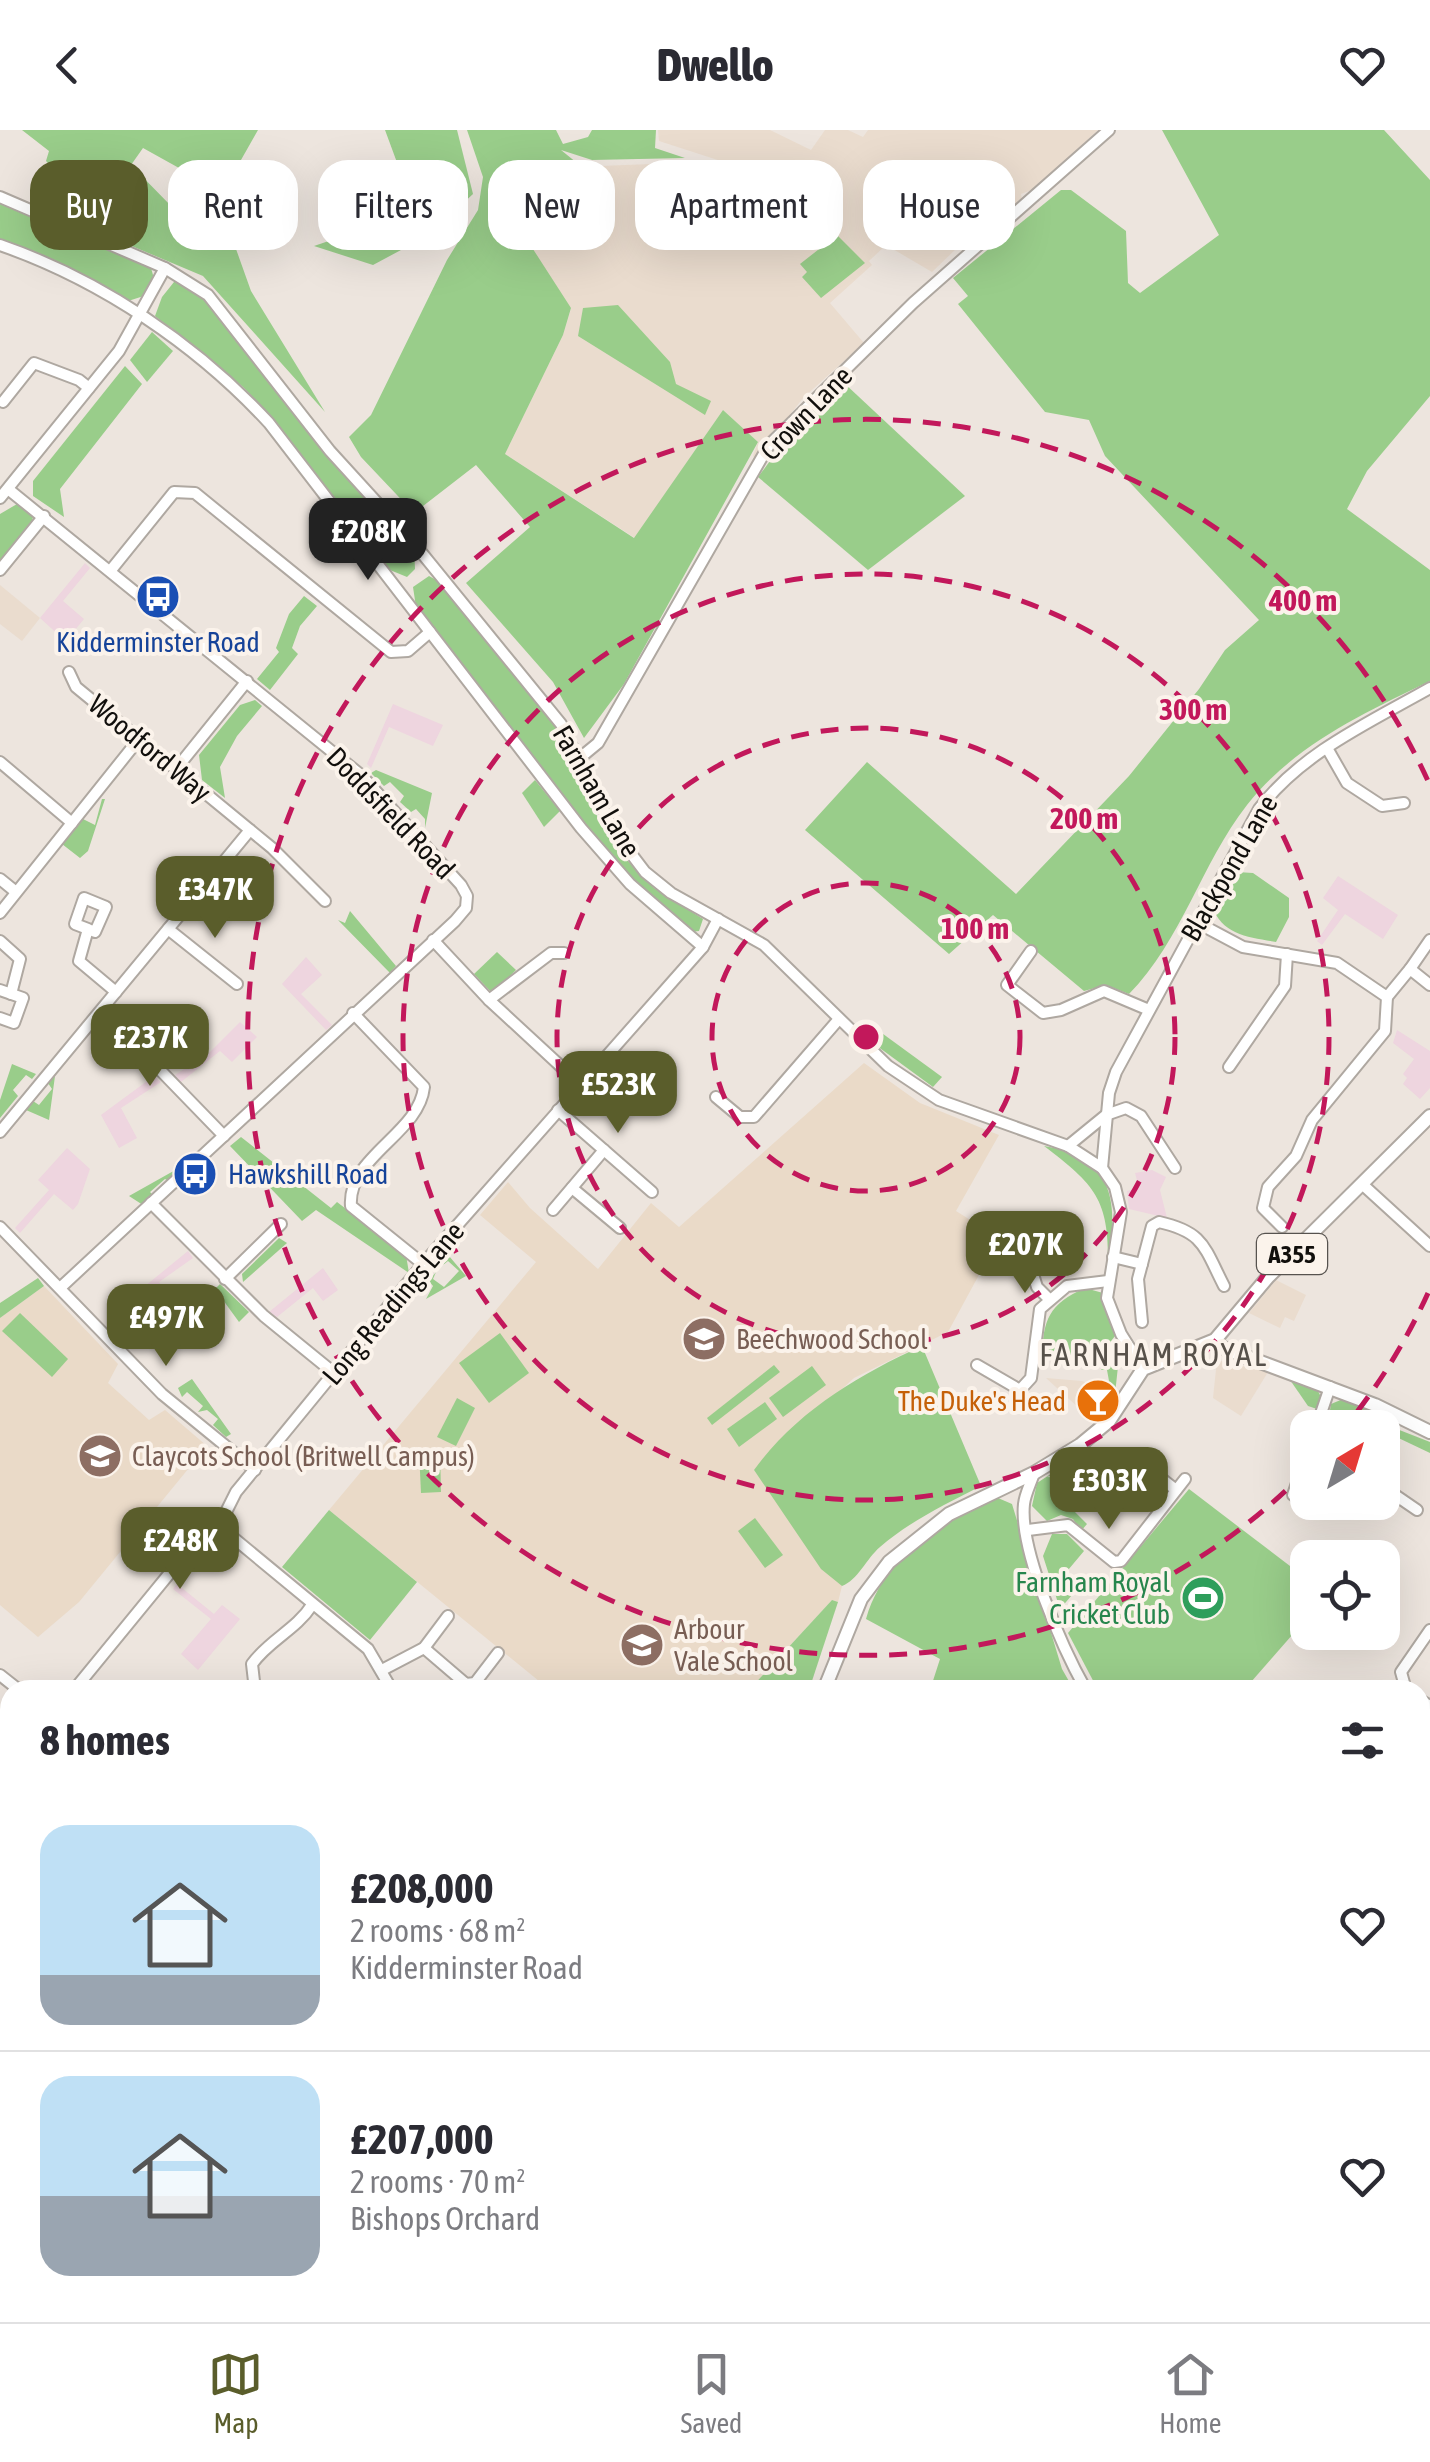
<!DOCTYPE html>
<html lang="en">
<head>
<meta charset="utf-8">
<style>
  body { margin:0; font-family:"Asap Condensed",sans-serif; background:#f2f2f3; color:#2b2b33; height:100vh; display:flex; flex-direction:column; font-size:38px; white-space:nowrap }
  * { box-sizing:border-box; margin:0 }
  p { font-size:32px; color:#7c7c81 }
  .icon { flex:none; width:55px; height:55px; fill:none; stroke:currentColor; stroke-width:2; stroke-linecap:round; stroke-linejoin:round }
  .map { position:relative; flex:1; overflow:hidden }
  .side { position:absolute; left:0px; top:1550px; width:1430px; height:642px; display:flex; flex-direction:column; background:#fff; border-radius:30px 30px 0 0; box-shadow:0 10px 40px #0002 }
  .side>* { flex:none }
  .banner { position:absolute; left:30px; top:30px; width:1370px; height:90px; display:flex; gap:20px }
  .needle { width:65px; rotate:38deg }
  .buttons { position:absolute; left:1290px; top:1280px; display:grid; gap:20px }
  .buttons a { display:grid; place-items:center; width:110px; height:110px; border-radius:20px; background:#fff; box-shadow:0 10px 40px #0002; font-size:50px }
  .price { position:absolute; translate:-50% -85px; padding:0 22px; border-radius:20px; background:#5a5d2b; color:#fff; font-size:32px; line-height:65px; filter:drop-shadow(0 2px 5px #0008) }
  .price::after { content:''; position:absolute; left:50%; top:60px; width:30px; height:22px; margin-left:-15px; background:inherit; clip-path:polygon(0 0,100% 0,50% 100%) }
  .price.current { background:#222; color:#fff }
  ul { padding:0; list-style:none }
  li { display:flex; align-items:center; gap:30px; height:250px; padding:0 40px }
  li+li { border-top:2px solid #e1e1e2 }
  li span { display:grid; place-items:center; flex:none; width:280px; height:200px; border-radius:30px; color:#555 }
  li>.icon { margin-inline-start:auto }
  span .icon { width:120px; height:120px; fill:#fffc; stroke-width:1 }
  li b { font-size:42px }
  h2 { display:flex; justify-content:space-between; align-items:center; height:120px; padding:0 40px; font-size:42px }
  .chip { padding:0 35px; border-radius:30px; background:#fff; box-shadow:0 10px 40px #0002; font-size:35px; line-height:90px }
  .chip.current { background:#5a5d2b; color:#fff }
  header { display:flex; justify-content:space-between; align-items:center; height:130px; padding:0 40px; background:#fff; font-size:45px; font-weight:800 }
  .menu { display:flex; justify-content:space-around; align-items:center; height:140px; border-top:2px solid #e1e1e2; background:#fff; font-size:28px; color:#7c7c81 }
  .menu a { display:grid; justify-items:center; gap:5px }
  .menu .current { color:#5a5d2b }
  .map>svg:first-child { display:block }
</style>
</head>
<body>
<header><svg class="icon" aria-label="back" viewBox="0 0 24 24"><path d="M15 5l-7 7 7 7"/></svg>Dwello<svg class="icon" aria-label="heart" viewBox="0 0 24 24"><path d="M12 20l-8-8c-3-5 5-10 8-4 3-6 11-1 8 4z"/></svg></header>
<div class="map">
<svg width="1430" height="2192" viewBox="0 0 1430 2192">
  <rect width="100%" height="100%" fill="#ede5de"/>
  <g fill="#eadcce">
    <polygon points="658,0 770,0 811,20 825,0 848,0 863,7 868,0 1098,0 1034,59 1021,64 1022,70 1001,87 956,108 957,118 932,142 886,115 869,131 872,135 830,173 864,213 803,268 756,329 753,326 758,312 723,280 635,408 505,324 563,205 571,179 522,102 575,37 676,33 722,44 727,33 659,11"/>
    <polygon points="0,455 40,488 22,511 0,494"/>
    <polygon points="1276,1150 1306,1165 1294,1191 1285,1187 1280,1198 1249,1183"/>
    <polygon points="1217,1230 1268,1242 1241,1286 1213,1268"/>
    <polygon points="1046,1248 1082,1251 1113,1263 1092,1290"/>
  </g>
  <g fill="#eed5df">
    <polygon points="85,433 90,438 63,471 84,489 70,506 66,504 62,508 40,488"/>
    <polygon points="393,574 443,595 433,616 389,597 371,638 367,634"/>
    <polygon points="1338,746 1398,785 1383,809 1345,784 1322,815 1317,811 1338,780 1323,768"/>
    <polygon points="306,827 322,845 301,864 332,895 326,900 282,854"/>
    <polygon points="240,892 257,907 232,932 220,921 181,952 175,945 209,923"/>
    <polygon points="1397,900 1430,921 1430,958 1420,969 1403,954 1407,948 1403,944 1414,929 1393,913"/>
    <polygon points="154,946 161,952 121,978 137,1008 119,1018 101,985"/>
    <polygon points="67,1018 90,1039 78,1074 73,1080 54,1064 20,1103 15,1098 49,1060 38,1050"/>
    <polygon points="1152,1040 1166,1047 1160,1060 1167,1088 1129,1079 1127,1061 1139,1058 1135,1043"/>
    <polygon points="188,1121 193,1128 159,1152 176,1176 159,1188 139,1161"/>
    <polygon points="323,1138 338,1160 323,1171 313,1158 277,1187 269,1182"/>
    <polygon points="177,1454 214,1484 222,1475 240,1489 198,1540 181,1524 211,1489 173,1459"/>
  </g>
  <g fill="#eadac8">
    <polygon points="864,933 920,973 999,1005 956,1081 999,1108 948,1202 854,1248 754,1340 842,1456 838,1472 832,1470 749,1560 550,1560 329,1380 536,1132 480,1085 508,1052 530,1078 598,1139 651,1073 679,1097"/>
    <polygon points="44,1156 118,1234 108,1253 149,1290 165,1280 207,1316 79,1472 38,1507 0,1475 0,1188"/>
  </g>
  <g fill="#99cd8a">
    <polygon points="22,0 258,0 237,37 188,43 143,18 131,35 173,78 205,68 254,80 236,119 251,161 325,282 203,146 46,80 60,46 46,31 49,21"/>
    <polygon points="385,0 457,0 473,64 429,105 373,135 314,116 370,97 409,65"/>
    <polygon points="467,0 556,0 563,14 588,7 592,0 656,0 655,18 685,28 592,30 561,20 577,33 522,102 571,178 563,205 505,324 634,408 723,280 758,312 624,554 584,608 553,552 466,453 530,397 476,335 414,383 361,327 349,307 371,285 447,130 478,80 483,47"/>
    <path d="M1162,0h222l46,50v216l-63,75 -20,38 83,61v111c-66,32 -137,65 -183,124 -46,59 -65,135 -118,189l-23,-9 -22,6 -91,-76 -44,39 -144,-124 62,-68 149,132 113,-118 70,-87 26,-39 34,-30 -154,-164 -16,-36 -44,-8 -87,-108 10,-8 -15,-18 108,-88h10l55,41 2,52 12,10 79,-58z"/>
    <polygon points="0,71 151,138 155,152 150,164 125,172 0,112"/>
    <polygon points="837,105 865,133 821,168 802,147 807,142 800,134"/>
    <path d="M174,152c29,-1 64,57 80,79 48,68 103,127 160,187l1,21 -8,8 -17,-7 -119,-154 -28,-29 -88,-71 7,-19z"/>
    <polygon points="618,175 670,232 676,254 711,271 705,285 578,206 583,178"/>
    <polygon points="152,202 173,221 147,252 130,230"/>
    <polygon points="125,236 142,254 60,359 64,387 33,366 33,351"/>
    <polygon points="843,252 965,366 868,440 758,347 802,288"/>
    <polygon points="17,374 33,386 32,393 0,431 0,384"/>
    <polygon points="429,446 438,451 555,595 596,684 620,723 654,758 703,789 699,801 691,802 611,729 416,477 413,457"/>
    <polygon points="304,466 317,476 300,496 292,518 298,524 270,560 257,549 279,522 276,518 289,484"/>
    <polygon points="255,570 262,576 237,606 220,637 225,668 202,650 199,625 240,575"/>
    <polygon points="376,640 432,663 425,698 425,689 416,679 411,682 400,672 404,666 390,652 384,656 371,643"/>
    <polygon points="535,650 560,681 544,697 522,663"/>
    <polygon points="102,669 105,669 88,721 80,728 62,714 83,689 95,695"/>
    <path d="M1237,742l16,1 36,25v19l-13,25c-28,-5 -54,-7 -64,-36l17,-31z"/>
    <polygon points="350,781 396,836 390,843 338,790 345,793"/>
    <polygon points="497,822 516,840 493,864 474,844"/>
    <polygon points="879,901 942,947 933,957 877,916"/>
    <polygon points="12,934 36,944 32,949 26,945 13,960 18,966 0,988 0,970"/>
    <polygon points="55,946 49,990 26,980 33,971 39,975 52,959 48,953"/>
    <polygon points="241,1007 331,1078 337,1072 406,1125 409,1143 316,1080 302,1091 230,1016"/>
    <path d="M1044,1016c73,11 74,60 64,118 1,-65 -13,-79 -64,-118z"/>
    <polygon points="186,1034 172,1053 165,1049 150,1062 156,1068 146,1077 129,1066"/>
    <polygon points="279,1108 287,1113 243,1152 242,1144"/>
    <polygon points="449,1126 466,1146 426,1169 433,1156 429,1151 436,1142 433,1149 444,1157 459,1141 448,1131 443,1135"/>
    <polygon points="38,1148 44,1156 0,1188 0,1173"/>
    <polygon points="220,1154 249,1182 239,1192 215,1159"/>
    <path d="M1085,1158l18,5 12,43 -18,23 -2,-6 -53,5c1,-39 7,-54 43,-70z"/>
    <polygon points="20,1183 68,1229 52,1247 2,1201"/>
    <polygon points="500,1203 529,1243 489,1273 459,1233"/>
    <path d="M922,1216l59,140c-35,18 -71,35 -101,61 -14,12 -22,33 -38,39l-21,-17 -67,-99c42,-58 104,-95 168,-124z"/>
    <polygon points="1120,1218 1115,1264 1105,1260 1103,1252 1109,1251 1107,1240 1101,1240"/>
    <polygon points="774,1235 780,1242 712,1295 707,1288"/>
    <polygon points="812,1236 826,1255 783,1287 769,1268"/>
    <polygon points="1288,1247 1317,1259 1323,1271 1320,1280 1308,1276"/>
    <polygon points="192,1249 231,1304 226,1307 213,1295 218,1289 207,1280 198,1282 203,1276 187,1262 182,1267 178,1258"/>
    <polygon points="457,1268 475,1278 456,1316 437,1307"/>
    <polygon points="1343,1269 1370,1281 1366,1293 1354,1288 1328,1292 1331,1274"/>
    <polygon points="765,1272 777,1289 739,1317 727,1299"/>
    <polygon points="1374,1283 1379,1292 1430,1312 1430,1323 1369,1294"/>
    <polygon points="1092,1317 1099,1323 1071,1344 1066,1339 1047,1347 1061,1348 1079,1366 1072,1379 1087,1394 1081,1401 1073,1389 1061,1385 1047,1391 1032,1376 1037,1353"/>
    <polygon points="440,1320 441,1362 421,1363 419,1321"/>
    <polygon points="1189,1359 1307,1449 1307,1488 1244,1560 1098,1560 1068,1503"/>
    <path d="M998,1368l14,6 50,165 12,21h-144l10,-31 -74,-40c18,-63 75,-96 132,-121z"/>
    <polygon points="329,1380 417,1452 370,1510 282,1437"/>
    <polygon points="755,1388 783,1425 765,1438 738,1401"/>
    <polygon points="1052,1404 1067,1404 1084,1421 1058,1452 1072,1465 1060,1479 1043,1426"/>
    <polygon points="832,1470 838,1472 809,1560 749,1560"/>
    <polygon points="1430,1833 1430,2192 1194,2192 1195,2182 1420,2182 1420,1837"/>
  </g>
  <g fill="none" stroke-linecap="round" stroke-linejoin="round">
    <defs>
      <g id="minor">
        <polyline points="0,67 165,138 208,165 330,321 412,411 561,594 613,700 645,742 671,763 764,815 888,936 939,970 1068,1016 1102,1038 1115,1057 1121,1082 1107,1168 1121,1204 1143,1239"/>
        <path d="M0,115c101,35 197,100 269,178l312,405 49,56 73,63"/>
        <polyline points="3,272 34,233 79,250 89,258"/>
        <polyline points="8,359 362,646 461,755 467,766 466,778 455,791 60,1158"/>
        <polyline points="0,368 119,221 165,138"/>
        <polyline points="0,440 44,386"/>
        <polyline points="111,440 174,362 195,363 391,522 408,521 430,502"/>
        <polyline points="69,542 76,557 272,718 325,771"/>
        <polyline points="1327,618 1347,653 1382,676 1404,673"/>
        <polyline points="581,627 598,613 769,315 913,173 1109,0"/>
        <polyline points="0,632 72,693"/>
        <polyline points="176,639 247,551"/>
        <polyline points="0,749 16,762"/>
        <polyline points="0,783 139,609"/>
        <polyline points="1196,792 1243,817 1337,833 1387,867 1385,901 1312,990 1296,1026 1268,1057 1263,1078 1282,1097"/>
        <polyline points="88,799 95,802 106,777 84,768 75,794 88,799 79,831 116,862"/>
        <polyline points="168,799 237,854"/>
        <polyline points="433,810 489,870 581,955"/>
        <polyline points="0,811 20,829 11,864"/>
        <polyline points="1031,821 1007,855 1043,883 1061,880 1104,861 1149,880"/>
        <polyline points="1410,839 1430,810"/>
        <polyline points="0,860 23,868 14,893 0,888"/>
        <polyline points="1387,867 1410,839 1430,855"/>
        <polyline points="489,870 551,823 564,823"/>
        <path d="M353,883l71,74c-5,47 -77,70 -73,119l72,58"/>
        <polyline points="96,887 161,941 224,1006"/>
        <polyline points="1229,937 1285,856 1287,824"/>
        <polyline points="716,967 740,987 754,987 839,889"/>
        <polyline points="558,980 652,1062"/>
        <polyline points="0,1002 250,700"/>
        <polyline points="1068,1016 1106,985 1126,978 1141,986 1175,1038"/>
        <path d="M1102,1038l7,-75 7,-21 143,-263c42,-56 111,-87 171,-121"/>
        <polyline points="1362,1054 1430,1116"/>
        <polyline points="572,1058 620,1098"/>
        <polyline points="151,1073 264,1186 334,1243"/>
        <polyline points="553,1080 604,1020"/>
        <polyline points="0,1097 162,1264 255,1340"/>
        <polyline points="1113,1127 1142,1134"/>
        <polyline points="1031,1138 1037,1157 1049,1169"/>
        <polyline points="225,1149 281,1094"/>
        <path d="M1142,1192l-4,-43 14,-53 7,-4c45,10 45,25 65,64"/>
        <polyline points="977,1235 1020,1260 1031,1248 1040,1179 1067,1156 1108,1151"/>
        <polyline points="1316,1298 1330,1257"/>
        <polyline points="1139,1331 1176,1360"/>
        <path d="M1034,1343c-3,10 -9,21 -10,31 -5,46 39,145 62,186"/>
        <polyline points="1382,1356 1417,1380"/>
        <polyline points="1293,1365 1308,1320"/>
        <polyline points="219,1396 368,1519 392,1560"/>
        <polyline points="1028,1400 1068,1395 1114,1432 1121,1431 1185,1349"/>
        <polyline points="424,1518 466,1554 475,1553 498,1523"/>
        <polyline points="382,1540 424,1518 448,1486"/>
        <polyline points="0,1545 19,1560"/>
        <polyline points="74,1560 187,1422 219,1396 236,1362 423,1134 703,817 718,789"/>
        <path d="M255,1560l-3,-26c17,-24 44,-34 60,-59"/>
        <polyline points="1406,1560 1401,1542 1430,1500"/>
        <polyline points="1420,1570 1430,1576"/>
        <polyline points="0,1649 10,1637"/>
        <polyline points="1420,1756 1430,1747"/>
        <polyline points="0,1828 10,1833"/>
        <polyline points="0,1882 10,1867"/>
        <polyline points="0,2116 10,2123"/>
        <polyline points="102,2182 120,2192"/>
        <polyline points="725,2182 743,2192"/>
        <polyline points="980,2182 998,2192"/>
        <polyline points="574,2192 581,2182"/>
      </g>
      <g id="major">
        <polyline points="1215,1210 1223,1218 1375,1275 1430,1302"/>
        <polyline points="824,1560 861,1469 889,1432 949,1384 1034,1343 1080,1315 1109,1291 1143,1239 1215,1210 1268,1147 1430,986"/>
        <polyline points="394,2192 399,2182"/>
      </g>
    </defs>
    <use href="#minor" stroke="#afa8a1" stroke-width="14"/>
    <use href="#major" stroke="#afa8a1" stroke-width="16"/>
    <use href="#minor" stroke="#fff" stroke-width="10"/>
    <use href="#major" stroke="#fff" stroke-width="12"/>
  </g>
  <g fill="none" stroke="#c2185b" stroke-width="5" stroke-dasharray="18 12">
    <circle cx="866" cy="907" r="154"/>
    <circle cx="866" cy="907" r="309"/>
    <circle cx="866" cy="907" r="463"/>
    <path d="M1428 1163A618 618 0 0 1 1346 1296M1307 1340A618 618 0 1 1 1428 651"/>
  </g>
  <defs>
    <symbol id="bus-disc" viewBox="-11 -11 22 22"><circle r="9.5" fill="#1a4fb4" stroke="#fbf3eb"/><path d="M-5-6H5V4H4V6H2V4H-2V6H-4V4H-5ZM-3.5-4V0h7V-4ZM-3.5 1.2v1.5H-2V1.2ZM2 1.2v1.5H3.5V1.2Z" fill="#fff"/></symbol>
    <symbol id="school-disc" viewBox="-11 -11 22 22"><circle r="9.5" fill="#8d6e63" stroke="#fbf3eb"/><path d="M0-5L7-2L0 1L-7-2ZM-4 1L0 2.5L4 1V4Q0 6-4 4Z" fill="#fff"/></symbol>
    <symbol id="bar-disc" viewBox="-11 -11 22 22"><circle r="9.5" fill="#e8710a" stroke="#fbf3eb"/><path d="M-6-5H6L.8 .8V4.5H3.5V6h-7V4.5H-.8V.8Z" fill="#fff"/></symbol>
    <symbol id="stadium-disc" viewBox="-11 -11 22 22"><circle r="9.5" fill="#2e9e5b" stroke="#fbf3eb"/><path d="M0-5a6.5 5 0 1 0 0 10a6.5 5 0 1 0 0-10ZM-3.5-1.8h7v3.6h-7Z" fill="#fff"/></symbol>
  </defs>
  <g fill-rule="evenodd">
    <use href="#bus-disc" x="133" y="442" width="50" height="50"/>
    <use href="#bus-disc" x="170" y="1019" width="50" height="50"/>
    <use href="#school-disc" x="679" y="1184" width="50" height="50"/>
    <use href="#bar-disc" x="1073" y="1246" width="50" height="50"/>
    <use href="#school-disc" x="75" y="1301" width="50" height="50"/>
    <use href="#stadium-disc" x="1178" y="1443" width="50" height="50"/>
    <use href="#school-disc" x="617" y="1490" width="50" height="50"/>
  </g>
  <g text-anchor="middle" stroke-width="8" stroke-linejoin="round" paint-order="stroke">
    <rect fill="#fbf3eb" stroke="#57534f" stroke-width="2.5" x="1257" y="1104" width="70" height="40" rx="8"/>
    <g font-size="25" font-weight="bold" fill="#110f0c">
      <text x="1292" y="1133">A355</text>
    </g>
    <g font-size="28" fill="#110f0c" stroke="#fbf3eb">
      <text transform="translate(806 283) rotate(-46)" y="10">Crown Lane</text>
      <text transform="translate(150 618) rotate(40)" y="10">Woodford Way</text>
      <text transform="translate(597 661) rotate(60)" y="10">Farnham Lane</text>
      <text transform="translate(391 683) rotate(46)" y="10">Doddsfield Road</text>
      <text transform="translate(1229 738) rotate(-60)" y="10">Blackpond Lane</text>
      <text transform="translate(393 1173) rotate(-50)" y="10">Long Readings Lane</text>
    </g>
    <g font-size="28" fill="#164399" stroke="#fbf3eb">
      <text x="158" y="522">Kidderminster Road</text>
      <text x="228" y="1054" text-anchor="start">Hawkshill Road</text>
    </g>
    <g font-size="28" fill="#785e54" stroke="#fbf3eb" text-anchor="start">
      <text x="736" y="1219">Beechwood School</text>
      <text x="132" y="1336">Claycots School (Britwell Campus)</text>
      <text x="674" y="1509">Arbour<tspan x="674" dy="32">Vale School</tspan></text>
    </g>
    <g font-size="28" fill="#c56008" stroke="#fbf3eb" text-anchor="end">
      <text x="1066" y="1281">The Duke's Head</text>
    </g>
    <g font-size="28" fill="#27864d" stroke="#fbf3eb" text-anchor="end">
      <text x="1170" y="1462">Farnham Royal<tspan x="1170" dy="32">Cricket Club</tspan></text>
    </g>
    <g font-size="32" letter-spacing="2.5" fill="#57514a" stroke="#fbf3eb">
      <text x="1154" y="1236">FARNHAM ROYAL</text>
    </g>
  </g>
  <circle cx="866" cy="907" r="15" fill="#c2185b" stroke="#fbf3eb" stroke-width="5"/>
  <g font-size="30" text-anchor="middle" font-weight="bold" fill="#c2185b" stroke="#fbf3eb" stroke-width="8" stroke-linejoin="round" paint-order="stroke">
    <text x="1303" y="481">400 m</text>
    <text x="1193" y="590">300 m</text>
    <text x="1084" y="699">200 m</text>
    <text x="975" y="809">100 m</text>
  </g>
</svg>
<div class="buttons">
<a><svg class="needle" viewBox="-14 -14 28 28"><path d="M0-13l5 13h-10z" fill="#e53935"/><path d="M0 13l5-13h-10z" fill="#7c7c81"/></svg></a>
<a><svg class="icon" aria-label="locate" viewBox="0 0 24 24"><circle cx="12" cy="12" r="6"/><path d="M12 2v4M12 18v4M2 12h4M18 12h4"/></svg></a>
</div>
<b class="price current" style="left:368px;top:453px">£208K</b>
<b class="price" style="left:215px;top:811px">£347K</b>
<b class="price" style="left:150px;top:959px">£237K</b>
<b class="price" style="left:618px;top:1006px">£523K</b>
<b class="price" style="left:1025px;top:1166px">£207K</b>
<b class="price" style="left:166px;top:1239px">£497K</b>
<b class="price" style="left:1109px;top:1402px">£303K</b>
<b class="price" style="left:180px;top:1462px">£248K</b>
<div class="banner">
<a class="chip current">Buy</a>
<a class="chip">Rent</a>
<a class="chip">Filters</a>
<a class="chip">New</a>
<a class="chip">Apartment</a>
<a class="chip">House</a>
</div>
<section class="side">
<h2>8 homes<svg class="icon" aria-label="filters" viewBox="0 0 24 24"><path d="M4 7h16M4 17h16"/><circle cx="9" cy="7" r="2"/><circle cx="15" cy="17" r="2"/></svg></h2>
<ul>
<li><span style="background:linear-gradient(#bfe0f5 75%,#9aa5b1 0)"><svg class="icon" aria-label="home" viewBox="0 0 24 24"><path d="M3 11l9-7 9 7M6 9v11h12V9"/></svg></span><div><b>£208,000</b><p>2 rooms · 68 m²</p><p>Kidderminster Road</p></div><svg class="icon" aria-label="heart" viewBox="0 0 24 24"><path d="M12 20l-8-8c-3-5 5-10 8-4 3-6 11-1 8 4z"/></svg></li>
<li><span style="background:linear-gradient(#bfe0f5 60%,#9aa5b1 0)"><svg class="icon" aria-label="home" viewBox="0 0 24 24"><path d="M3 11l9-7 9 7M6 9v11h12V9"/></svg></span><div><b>£207,000</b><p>2 rooms · 70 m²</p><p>Bishops Orchard</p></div><svg class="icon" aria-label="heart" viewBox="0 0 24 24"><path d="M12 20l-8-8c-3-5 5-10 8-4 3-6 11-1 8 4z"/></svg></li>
</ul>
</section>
</div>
<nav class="menu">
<a class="current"><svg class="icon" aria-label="map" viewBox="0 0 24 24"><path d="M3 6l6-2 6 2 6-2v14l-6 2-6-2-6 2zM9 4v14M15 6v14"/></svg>Map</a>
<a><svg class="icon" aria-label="saved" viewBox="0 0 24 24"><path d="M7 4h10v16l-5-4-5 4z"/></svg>Saved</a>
<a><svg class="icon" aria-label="home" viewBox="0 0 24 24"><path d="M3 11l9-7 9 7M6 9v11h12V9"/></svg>Home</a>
</nav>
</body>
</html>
